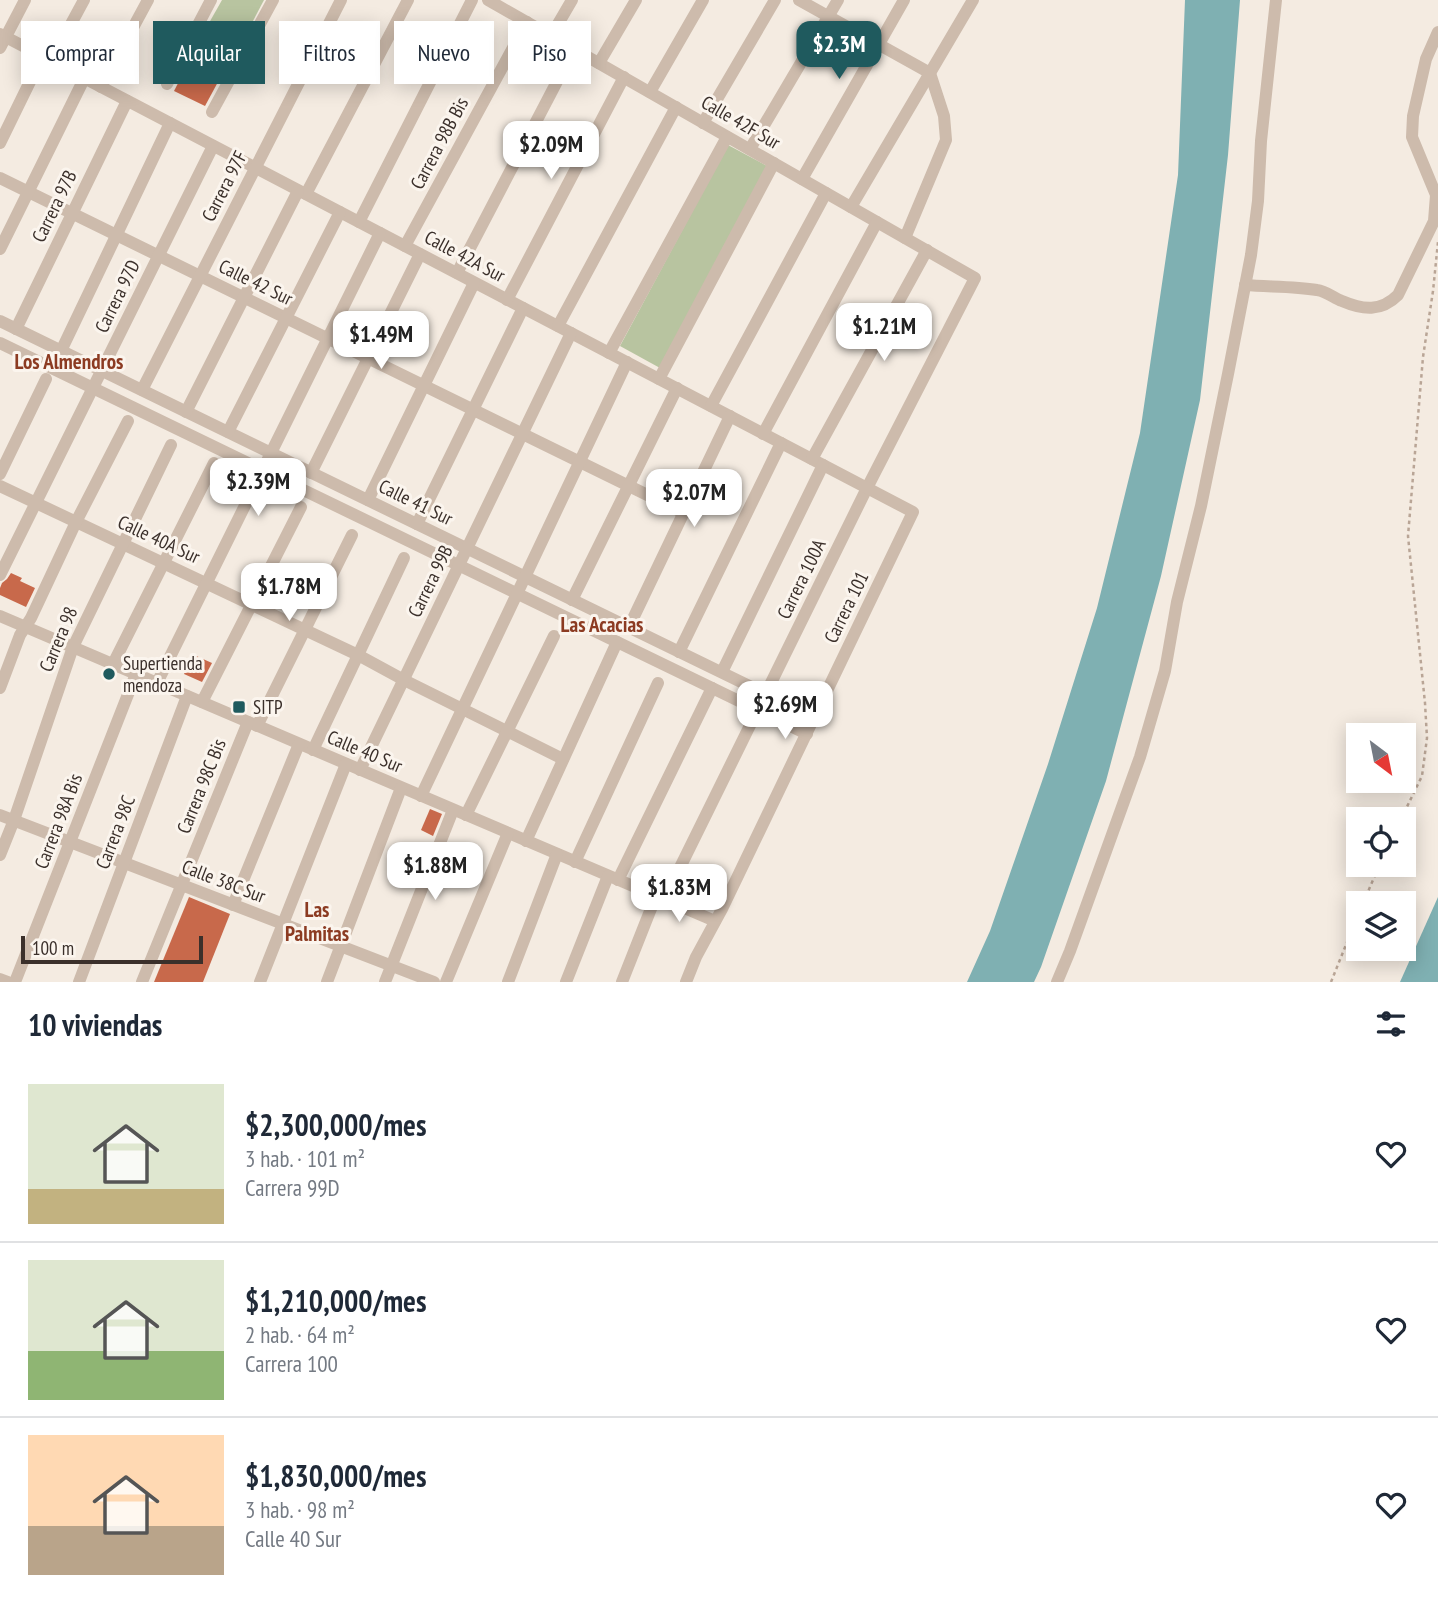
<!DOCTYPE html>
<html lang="es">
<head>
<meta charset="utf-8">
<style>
  body { margin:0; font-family:"PT Sans Narrow",sans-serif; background:#f6f6f7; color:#1f2937; height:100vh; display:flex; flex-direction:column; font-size:26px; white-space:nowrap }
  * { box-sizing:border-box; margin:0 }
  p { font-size:23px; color:#747a83 }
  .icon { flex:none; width:38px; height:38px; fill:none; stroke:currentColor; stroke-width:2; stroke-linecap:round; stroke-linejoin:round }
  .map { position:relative; height:982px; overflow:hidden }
  .drawer { display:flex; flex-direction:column; background:#fff; flex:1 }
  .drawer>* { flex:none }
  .hud { position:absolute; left:21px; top:21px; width:700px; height:63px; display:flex; gap:14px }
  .needle { width:46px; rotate:148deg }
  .buttons { position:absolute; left:1346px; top:723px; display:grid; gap:14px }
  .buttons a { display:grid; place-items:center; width:70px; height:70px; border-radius:0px; background:#fff; box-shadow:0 4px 18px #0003; font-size:35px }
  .scale { position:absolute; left:21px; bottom:18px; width:182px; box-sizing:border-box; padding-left:7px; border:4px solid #3b302b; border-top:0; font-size:19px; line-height:24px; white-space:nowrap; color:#3b302b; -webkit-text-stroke:5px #fbf5ee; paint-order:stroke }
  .price { position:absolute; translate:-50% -60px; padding:0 16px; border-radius:14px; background:#fff; color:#222; font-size:23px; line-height:46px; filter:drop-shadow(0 2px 4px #0008) }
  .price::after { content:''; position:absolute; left:50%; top:42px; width:21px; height:16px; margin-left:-10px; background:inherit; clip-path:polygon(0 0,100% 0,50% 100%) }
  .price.on { background:#1f5a5e; color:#fff }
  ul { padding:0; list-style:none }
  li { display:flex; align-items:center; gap:21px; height:175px; padding:0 28px }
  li+li { border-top:2px solid #e0e1e3 }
  li span { display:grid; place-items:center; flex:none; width:196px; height:140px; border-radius:0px; color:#555 }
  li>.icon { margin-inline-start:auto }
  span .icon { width:84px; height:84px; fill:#fffc; stroke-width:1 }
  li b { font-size:30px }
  h2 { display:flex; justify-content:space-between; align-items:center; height:84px; padding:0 28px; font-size:30px }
  .chip { padding:0 24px; border-radius:0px; background:#fff; box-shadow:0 4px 18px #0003; font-size:24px; line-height:63px }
  .chip.on { background:#1f5a5e; color:#fff }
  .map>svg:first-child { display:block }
</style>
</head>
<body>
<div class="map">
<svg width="1438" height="982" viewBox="0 0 1438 982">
  <rect width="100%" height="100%" fill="#f4ebe1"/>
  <g fill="#b8c4a0">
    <polygon points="222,0 264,0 243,40 209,23"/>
    <polygon points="728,145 769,167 660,368 620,346"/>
  </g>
  <g fill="#7fb0b2">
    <polygon points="1185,0 1240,0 1228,155 1200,400 1161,576 1106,781 1041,967 1034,982 967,982 990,931 1048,764 1097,608 1140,433 1178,175"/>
    <polygon points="1438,897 1438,982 1400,982"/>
  </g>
  <g fill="#c8694b">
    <polygon points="207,27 239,43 205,106 174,91"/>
    <polygon points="11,573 22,578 20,581 35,588 26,607 0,595 0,588 2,583 7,579"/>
    <polygon points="194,655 212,663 202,682 184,674"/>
    <polygon points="430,809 442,814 433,836 421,830"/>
    <polygon points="189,897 230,914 203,982 154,982"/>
  </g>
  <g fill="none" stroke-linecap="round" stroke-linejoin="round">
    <g stroke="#b9a596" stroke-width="2.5" stroke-dasharray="3.5 3.5" stroke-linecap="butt">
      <polyline points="1401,819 1422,776 1427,738 1425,703 1408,536 1423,357 1433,291 1438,242"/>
      <polyline points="1363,903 1380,864"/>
      <polyline points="1331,982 1358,915"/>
    </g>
    <g stroke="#cdbbac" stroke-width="12">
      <polyline points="488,0 975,278 867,488 664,900"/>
      <polyline points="799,0 930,73 944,116 946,140 905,238"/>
      <polyline points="0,34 913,512 722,909 696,957 686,982"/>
      <polyline points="551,36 572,0"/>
      <polyline points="0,48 25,0"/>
      <polyline points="51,61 84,0"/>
      <polyline points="599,63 636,0"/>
      <polyline points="167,84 211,0"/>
      <polyline points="101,87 148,0"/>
      <polyline points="650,92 703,0"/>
      <polyline points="212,112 273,0"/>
      <polyline points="703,123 775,0"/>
      <polyline points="0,143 42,57"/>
      <polyline points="750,149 838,0"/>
      <polyline points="0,178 684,513"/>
      <polyline points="802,179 904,0"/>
      <polyline points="306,194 408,0"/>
      <polyline points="851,207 973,0"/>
      <polyline points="359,222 472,0"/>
      <polyline points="405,246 527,22"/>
      <polyline points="0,249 84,79"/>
      <polyline points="457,273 574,49"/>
      <path d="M1245,285c24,2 49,1 72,5 9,1 17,8 25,11 21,9 39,11 56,-6l36,-74 2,-26 -24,-58 1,-21 13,-57 12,-27"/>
      <polyline points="507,300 624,77"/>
      <polyline points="0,321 815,718"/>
      <polyline points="558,326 676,107"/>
      <polyline points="16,329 127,101"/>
      <polyline points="0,343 807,734"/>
      <polyline points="61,351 170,123"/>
      <polyline points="609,353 727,137"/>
      <polyline points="659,379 774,163"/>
      <polyline points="142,390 341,0"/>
      <polyline points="711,406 826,193"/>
      <polyline points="186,412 298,191"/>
      <polyline points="228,432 340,212"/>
      <polyline points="763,434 877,222"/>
      <polyline points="812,459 927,250"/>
      <polyline points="311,473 420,254"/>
      <polyline points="0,474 46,379"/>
      <polyline points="0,486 358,655 404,680 563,759"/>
      <polyline points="368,500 474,283"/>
      <polyline points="417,524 523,308"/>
      <polyline points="0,575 213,146"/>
      <polyline points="572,600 677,388"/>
      <polyline points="0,616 715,921"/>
      <polyline points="629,627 730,416"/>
      <polyline points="679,652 781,443"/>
      <polyline points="113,664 214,463"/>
      <polyline points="722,672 823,465"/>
      <polyline points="157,683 380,233"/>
      <polyline points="0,688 20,635 31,618 76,522 128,421"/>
      <polyline points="202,702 301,507"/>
      <polyline points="257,726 352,535"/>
      <polyline points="313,750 404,558"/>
      <polyline points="360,770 571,333"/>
      <polyline points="421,796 627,362"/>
      <polyline points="0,815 434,982"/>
      <polyline points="466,815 554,636"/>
      <polyline points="526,841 617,642"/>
      <polyline points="0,855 14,820 73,647 171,445"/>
      <polyline points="575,862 658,683"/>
      <polyline points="618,880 712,688"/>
      <polyline points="233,905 299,744"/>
      <polyline points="0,979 8,982"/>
      <polyline points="15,982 136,674"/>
      <polyline points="79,982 187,696"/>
      <polyline points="142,982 248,722"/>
      <polyline points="260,982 346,764"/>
      <polyline points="327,982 401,788"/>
      <polyline points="385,982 453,810"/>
      <polyline points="446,982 508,833"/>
      <polyline points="508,982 557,854"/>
      <polyline points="566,982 608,876"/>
      <polyline points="622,982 656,896"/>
      <polyline points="1057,982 1070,951 1140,757 1165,671 1177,602 1201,506 1228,374 1251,255 1258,201 1261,141 1276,0"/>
    </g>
  </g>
  <g fill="#1f5a5e" stroke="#fbf5ee" stroke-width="2.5">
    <circle cx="109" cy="674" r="7"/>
    <rect x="232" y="700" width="14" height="14" rx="3.5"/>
  </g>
  <g text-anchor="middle" stroke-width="6" stroke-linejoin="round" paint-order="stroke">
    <g font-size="19" fill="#3b302b" stroke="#fbf5ee">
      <text transform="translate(741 122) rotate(30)" y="7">Calle 42F Sur</text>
      <text transform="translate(439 143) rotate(-62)" y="7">Carrera 98B Bis</text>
      <text transform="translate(224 186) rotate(-63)" y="7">Carrera 97F</text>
      <text transform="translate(54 206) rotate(-64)" y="7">Carrera 97B</text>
      <text transform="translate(465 256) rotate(28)" y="7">Calle 42A Sur</text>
      <text transform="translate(256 282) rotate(26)" y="7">Calle 42 Sur</text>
      <text transform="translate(117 296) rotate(-64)" y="7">Carrera 97D</text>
      <text transform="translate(416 502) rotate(26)" y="7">Calle 41 Sur</text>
      <text transform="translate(159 539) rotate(25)" y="7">Calle 40A Sur</text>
      <text transform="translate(801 579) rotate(-64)" y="7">Carrera 100A</text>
      <text transform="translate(430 581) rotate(-64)" y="7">Carrera 99B</text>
      <text transform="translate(846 607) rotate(-64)" y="7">Carrera 101</text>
      <text transform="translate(58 639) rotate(-67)" y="7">Carrera 98</text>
      <text transform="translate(365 751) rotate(23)" y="7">Calle 40 Sur</text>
      <text transform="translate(201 786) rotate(-68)" y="7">Carrera 98C Bis</text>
      <text transform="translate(58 821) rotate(-69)" y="7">Carrera 98A Bis</text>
      <text transform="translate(115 832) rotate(-69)" y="7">Carrera 98C</text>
      <text transform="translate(224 881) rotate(21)" y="7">Calle 38C Sur</text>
    </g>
    <g font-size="19" fill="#3b302b" stroke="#fbf5ee" text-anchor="start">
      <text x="123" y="670">Supertienda<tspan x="123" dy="22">mendoza</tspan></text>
      <text x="253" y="714">SITP</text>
    </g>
    <g font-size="21" font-weight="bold" fill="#8c3b22" stroke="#fbf5ee">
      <text x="69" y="369">Los Almendros</text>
      <text x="602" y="632">Las Acacias</text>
      <text x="317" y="917">Las<tspan x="317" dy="24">Palmitas</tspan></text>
    </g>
  </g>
</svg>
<div class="buttons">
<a><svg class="needle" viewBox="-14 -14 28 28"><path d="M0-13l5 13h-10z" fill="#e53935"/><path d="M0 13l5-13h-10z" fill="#747a83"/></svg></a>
<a><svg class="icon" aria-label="locate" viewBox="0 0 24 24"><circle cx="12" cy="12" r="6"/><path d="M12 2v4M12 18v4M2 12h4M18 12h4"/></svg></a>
<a><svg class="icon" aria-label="layers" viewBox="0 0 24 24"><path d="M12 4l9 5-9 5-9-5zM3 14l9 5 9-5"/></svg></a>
</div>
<div class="scale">100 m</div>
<b class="price on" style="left:839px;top:81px">$2.3M</b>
<b class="price" style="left:551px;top:181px">$2.09M</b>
<b class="price" style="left:884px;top:363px">$1.21M</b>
<b class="price" style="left:381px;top:371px">$1.49M</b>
<b class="price" style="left:258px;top:518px">$2.39M</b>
<b class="price" style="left:694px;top:529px">$2.07M</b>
<b class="price" style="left:289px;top:623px">$1.78M</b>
<b class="price" style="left:785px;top:741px">$2.69M</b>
<b class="price" style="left:435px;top:902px">$1.88M</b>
<b class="price" style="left:679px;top:924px">$1.83M</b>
<div class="hud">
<a class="chip">Comprar</a>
<a class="chip on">Alquilar</a>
<a class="chip">Filtros</a>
<a class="chip">Nuevo</a>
<a class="chip">Piso</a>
</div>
</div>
<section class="drawer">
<h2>10 viviendas<svg class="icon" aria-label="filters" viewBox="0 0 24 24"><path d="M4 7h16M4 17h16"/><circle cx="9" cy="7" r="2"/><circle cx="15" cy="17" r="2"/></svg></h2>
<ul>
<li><span style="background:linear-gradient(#dfe7d0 75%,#c2b280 0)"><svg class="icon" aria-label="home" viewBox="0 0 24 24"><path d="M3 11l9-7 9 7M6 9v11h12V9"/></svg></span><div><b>$2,300,000/mes</b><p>3 hab. · 101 m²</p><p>Carrera 99D</p></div><svg class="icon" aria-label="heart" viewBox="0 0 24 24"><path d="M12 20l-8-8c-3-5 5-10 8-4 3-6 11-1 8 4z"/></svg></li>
<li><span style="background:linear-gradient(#dfe7d0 65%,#8fb573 0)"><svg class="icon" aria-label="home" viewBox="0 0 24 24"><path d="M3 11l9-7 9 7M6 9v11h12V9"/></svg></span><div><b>$1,210,000/mes</b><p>2 hab. · 64 m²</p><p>Carrera 100</p></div><svg class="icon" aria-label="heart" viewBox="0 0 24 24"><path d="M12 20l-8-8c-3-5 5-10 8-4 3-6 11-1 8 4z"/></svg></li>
<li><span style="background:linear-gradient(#ffd9b3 65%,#b9a48a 0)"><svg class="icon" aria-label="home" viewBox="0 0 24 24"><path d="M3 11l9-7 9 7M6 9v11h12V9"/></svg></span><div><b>$1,830,000/mes</b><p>3 hab. · 98 m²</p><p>Calle 40 Sur</p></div><svg class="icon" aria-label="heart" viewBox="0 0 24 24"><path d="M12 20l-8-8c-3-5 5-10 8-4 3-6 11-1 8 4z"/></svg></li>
</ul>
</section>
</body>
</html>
